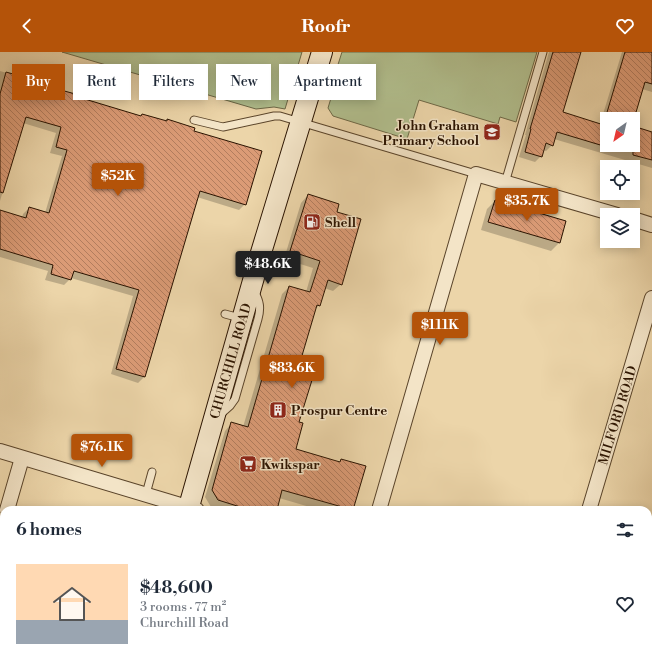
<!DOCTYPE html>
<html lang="en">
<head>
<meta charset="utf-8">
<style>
  body { margin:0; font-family:"Libre Bodoni",serif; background:#f2f2f3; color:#1f2937; height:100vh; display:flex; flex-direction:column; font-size:15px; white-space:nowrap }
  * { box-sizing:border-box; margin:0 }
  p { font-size:13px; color:#747a83 }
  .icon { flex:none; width:22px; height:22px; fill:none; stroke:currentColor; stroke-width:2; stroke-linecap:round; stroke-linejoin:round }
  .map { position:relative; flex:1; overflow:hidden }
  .drawer { position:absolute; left:0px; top:454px; width:652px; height:156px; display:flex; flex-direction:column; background:#fff; border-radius:12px 12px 0 0; box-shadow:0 2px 10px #0003 }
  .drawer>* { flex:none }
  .top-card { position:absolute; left:12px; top:12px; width:400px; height:36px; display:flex; gap:8px }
  .needle { width:26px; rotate:214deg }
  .tools { position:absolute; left:600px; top:60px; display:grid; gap:8px }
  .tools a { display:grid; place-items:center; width:40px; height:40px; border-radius:0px; background:#fff; box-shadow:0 2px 10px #0003; font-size:20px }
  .price { position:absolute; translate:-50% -34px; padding:0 9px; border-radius:4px; background:#b45309; color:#fff; font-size:13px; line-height:26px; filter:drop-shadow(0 1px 2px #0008) }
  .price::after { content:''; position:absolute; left:50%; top:24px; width:12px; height:9px; margin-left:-6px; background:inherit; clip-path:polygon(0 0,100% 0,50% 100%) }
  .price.active { background:#222; color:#fff }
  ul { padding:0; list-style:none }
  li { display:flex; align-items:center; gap:12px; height:100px; padding:0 16px }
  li+li { border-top:1px solid #e0e1e3 }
  li span { display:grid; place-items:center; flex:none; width:112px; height:80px; border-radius:0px; color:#555 }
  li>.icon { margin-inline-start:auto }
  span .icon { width:48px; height:48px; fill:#fffc; stroke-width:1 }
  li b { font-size:17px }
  h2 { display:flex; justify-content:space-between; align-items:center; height:48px; padding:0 16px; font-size:17px }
  .tag { padding:0 14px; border-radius:0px; background:#fff; box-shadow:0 2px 10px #0003; font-size:14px; line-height:36px }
  .tag.active { background:#b45309; color:#fff }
  header { display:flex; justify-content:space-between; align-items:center; height:52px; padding:0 16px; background:#b45309; color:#fff; font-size:18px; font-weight:800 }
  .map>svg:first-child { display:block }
</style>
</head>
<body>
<header><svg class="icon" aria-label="back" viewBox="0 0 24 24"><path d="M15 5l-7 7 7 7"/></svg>Roofr<svg class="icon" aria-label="heart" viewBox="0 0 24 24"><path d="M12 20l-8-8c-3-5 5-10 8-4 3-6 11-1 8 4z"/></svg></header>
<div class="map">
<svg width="652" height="610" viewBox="0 0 652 610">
  <defs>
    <pattern id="building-back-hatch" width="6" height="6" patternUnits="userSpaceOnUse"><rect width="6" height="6" fill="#db9b76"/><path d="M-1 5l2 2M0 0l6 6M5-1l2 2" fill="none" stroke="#b27d5e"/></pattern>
  </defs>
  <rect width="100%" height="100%" fill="#ecd5a9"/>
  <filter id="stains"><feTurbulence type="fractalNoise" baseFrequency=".005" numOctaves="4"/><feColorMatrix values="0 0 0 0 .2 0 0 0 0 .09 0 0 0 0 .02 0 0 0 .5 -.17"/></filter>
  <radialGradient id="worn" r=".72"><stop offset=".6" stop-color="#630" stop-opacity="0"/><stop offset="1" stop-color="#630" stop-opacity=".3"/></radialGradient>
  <g fill="#b1be8d" stroke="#6e6846">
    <polygon points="62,0 302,0 285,57 274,55 256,57"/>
    <polygon points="342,0 537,0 516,70 500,65 498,72 419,48 407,87 333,64 328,56 338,23 372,33 335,22"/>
  </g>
  <g fill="#0003">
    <polygon points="549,0 580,0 562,61 600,72 622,0 652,0 652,40 642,37 633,68 607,67 607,93 633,93 633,75 652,81 652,116 554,87 552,93 546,99 543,98 541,104 535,110 519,105 526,83 525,83"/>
    <polygon points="0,19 57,36 56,37 77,46 140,65 166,70 167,69 193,80 245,152 239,158 197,145 144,325 138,331 111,322 133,244 71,226 64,233 45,228 48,219 0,205 0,159 22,166 23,162 29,156 45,161 62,104 50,101 56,81 23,71 0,149"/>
    <polygon points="308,143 335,161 341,232 333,239 324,236 319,253 315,258 300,308 298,371 294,397 339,410 341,408 365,415 352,458 320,458 279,446 275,458 219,458 211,455 205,445 225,379 232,371 243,375 282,242 289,235 306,240 313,216 284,207 301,151"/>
    <polygon points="495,149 559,191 551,199 481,178 487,157"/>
  </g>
  <g fill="url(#building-back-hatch)" stroke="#2a1300">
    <polygon points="553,0 581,0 563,60 607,74 607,95 557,80 553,94 546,91 542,105 525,100 531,77 530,77"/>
    <polygon points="625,0 652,0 652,32 645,30 634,67 605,67"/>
    <polygon points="6,20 58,35 57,37 79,43 78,45 141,64 142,62 167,69 167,67 195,76 194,79 262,99 246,153 200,139 145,325 116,317 139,238 74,219 71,228 51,222 53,213 0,197 0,158 26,166 29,155 49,161 67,98 56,95 61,75 26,65 3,141 0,140 0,42"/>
    <polygon points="633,74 652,80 652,108 633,103"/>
    <polygon points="308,142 339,152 337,160 361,167 342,233 328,228 320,254 317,253 301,307 317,312 299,370 303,371 296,397 340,410 341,407 366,414 353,458 282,438 277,458 250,458 218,448 212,438 231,370 248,375 289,234 310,240 320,209 290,199"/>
    <polygon points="495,148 566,169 560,191 488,170"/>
  </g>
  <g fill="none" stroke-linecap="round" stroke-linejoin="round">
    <defs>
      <g id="lane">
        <polyline points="194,68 223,75 274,64 280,64 476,122"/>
        <polyline points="505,131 543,0"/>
        <polyline points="225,262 240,266"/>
        <path d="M221,362l9,-8 5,-7 23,-80c3,-11 2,-18 -4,-28"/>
        <polyline points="146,442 152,420"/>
      </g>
      <g id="street">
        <polyline points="633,167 652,173"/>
        <polyline points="0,399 197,458"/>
        <polyline points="7,458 22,406"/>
        <polyline points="379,458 476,122 617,163"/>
        <polyline points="589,458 652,246"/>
        <polyline points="0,480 4,467"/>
        <polyline points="648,592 652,593"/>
        <polyline points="334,610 335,606"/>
        <polyline points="544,610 545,606"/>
      </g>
      <g id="secondary">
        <polyline points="188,458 260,204 322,0"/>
        <polyline points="143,610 144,606"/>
      </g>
    </defs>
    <use href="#lane" stroke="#5a442a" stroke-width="9"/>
    <use href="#street" stroke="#5a442a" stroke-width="16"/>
    <use href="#secondary" stroke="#2a1300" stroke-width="22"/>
    <use href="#lane" stroke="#f3e4c7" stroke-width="7"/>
    <use href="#street" stroke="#f3e4c7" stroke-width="14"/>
    <use href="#secondary" stroke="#f3e4c7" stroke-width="20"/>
  </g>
  <defs>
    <symbol id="school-square" viewBox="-11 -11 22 22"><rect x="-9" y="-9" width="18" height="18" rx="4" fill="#8f2418" stroke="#f3e4c7"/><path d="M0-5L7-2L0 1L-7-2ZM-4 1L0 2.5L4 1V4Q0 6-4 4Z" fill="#fff"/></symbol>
    <symbol id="fuel-square" viewBox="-11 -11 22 22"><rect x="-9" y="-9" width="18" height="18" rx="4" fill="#8f2418" stroke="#f3e4c7"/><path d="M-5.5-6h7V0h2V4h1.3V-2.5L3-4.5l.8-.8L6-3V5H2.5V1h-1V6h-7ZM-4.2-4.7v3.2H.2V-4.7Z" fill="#fff"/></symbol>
    <symbol id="building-square" viewBox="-11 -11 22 22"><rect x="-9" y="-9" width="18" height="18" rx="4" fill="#8f2418" stroke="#f3e4c7"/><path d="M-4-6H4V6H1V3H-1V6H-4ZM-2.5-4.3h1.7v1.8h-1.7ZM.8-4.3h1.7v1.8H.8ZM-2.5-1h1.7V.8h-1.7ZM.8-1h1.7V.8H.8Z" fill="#fff"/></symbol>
    <symbol id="supermarket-square" viewBox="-11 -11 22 22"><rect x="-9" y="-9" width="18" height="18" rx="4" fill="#8f2418" stroke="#f3e4c7"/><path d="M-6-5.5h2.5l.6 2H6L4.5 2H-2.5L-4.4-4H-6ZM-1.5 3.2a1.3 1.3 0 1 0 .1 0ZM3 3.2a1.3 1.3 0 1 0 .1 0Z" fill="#fff"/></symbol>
  </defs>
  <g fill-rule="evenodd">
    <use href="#school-square" x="482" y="70" width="20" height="20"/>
    <use href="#fuel-square" x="302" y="160" width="20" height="20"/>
    <use href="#building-square" x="268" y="348" width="20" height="20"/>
    <use href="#supermarket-square" x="238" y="402" width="20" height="20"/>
  </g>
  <g text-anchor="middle" stroke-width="3" stroke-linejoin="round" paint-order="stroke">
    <g font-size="13" font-weight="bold" fill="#2a1300" stroke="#f3e4c7" text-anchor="start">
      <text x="479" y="78" text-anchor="end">John Graham<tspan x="479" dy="15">Primary School</tspan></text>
      <text x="325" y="175">Shell</text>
      <text x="291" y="363">Prospur Centre</text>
      <text x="261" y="417">Kwikspar</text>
    </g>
    <g font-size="13" fill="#2a1300" stroke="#f3e4c7">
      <text transform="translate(230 309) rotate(-74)" y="5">CHURCHILL ROAD</text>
      <text transform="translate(617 363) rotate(-73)" y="5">MILFORD ROAD</text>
    </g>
  </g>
  <rect width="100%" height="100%" filter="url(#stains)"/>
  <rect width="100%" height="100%" fill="url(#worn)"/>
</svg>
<div class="tools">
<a><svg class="needle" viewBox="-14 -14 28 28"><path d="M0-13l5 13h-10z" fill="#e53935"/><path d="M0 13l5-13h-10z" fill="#747a83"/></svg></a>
<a><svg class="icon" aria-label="locate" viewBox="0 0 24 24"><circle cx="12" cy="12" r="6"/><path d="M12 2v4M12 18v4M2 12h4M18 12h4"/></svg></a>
<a><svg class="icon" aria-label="layers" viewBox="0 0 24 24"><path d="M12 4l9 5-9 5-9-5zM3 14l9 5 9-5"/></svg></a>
</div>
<b class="price" style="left:118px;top:145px">$52K</b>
<b class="price" style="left:527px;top:170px">$35.7K</b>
<b class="price active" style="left:268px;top:233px">$48.6K</b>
<b class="price" style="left:440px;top:294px">$111K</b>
<b class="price" style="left:292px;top:337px">$83.6K</b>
<b class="price" style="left:102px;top:416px">$76.1K</b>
<div class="top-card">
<a class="tag active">Buy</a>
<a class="tag">Rent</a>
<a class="tag">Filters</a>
<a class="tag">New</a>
<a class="tag">Apartment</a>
</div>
<section class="drawer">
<h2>6 homes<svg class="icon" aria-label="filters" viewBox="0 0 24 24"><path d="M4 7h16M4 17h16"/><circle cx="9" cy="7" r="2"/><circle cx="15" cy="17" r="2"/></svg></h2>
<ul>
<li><span style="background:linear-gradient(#ffd9b3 70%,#9aa5b1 0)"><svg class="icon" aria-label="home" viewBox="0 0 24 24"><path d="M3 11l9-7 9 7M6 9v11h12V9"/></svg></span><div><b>$48,600</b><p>3 rooms · 77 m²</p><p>Churchill Road</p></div><svg class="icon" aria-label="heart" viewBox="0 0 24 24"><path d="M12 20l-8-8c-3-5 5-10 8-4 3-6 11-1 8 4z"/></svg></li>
</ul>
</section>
</div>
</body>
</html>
